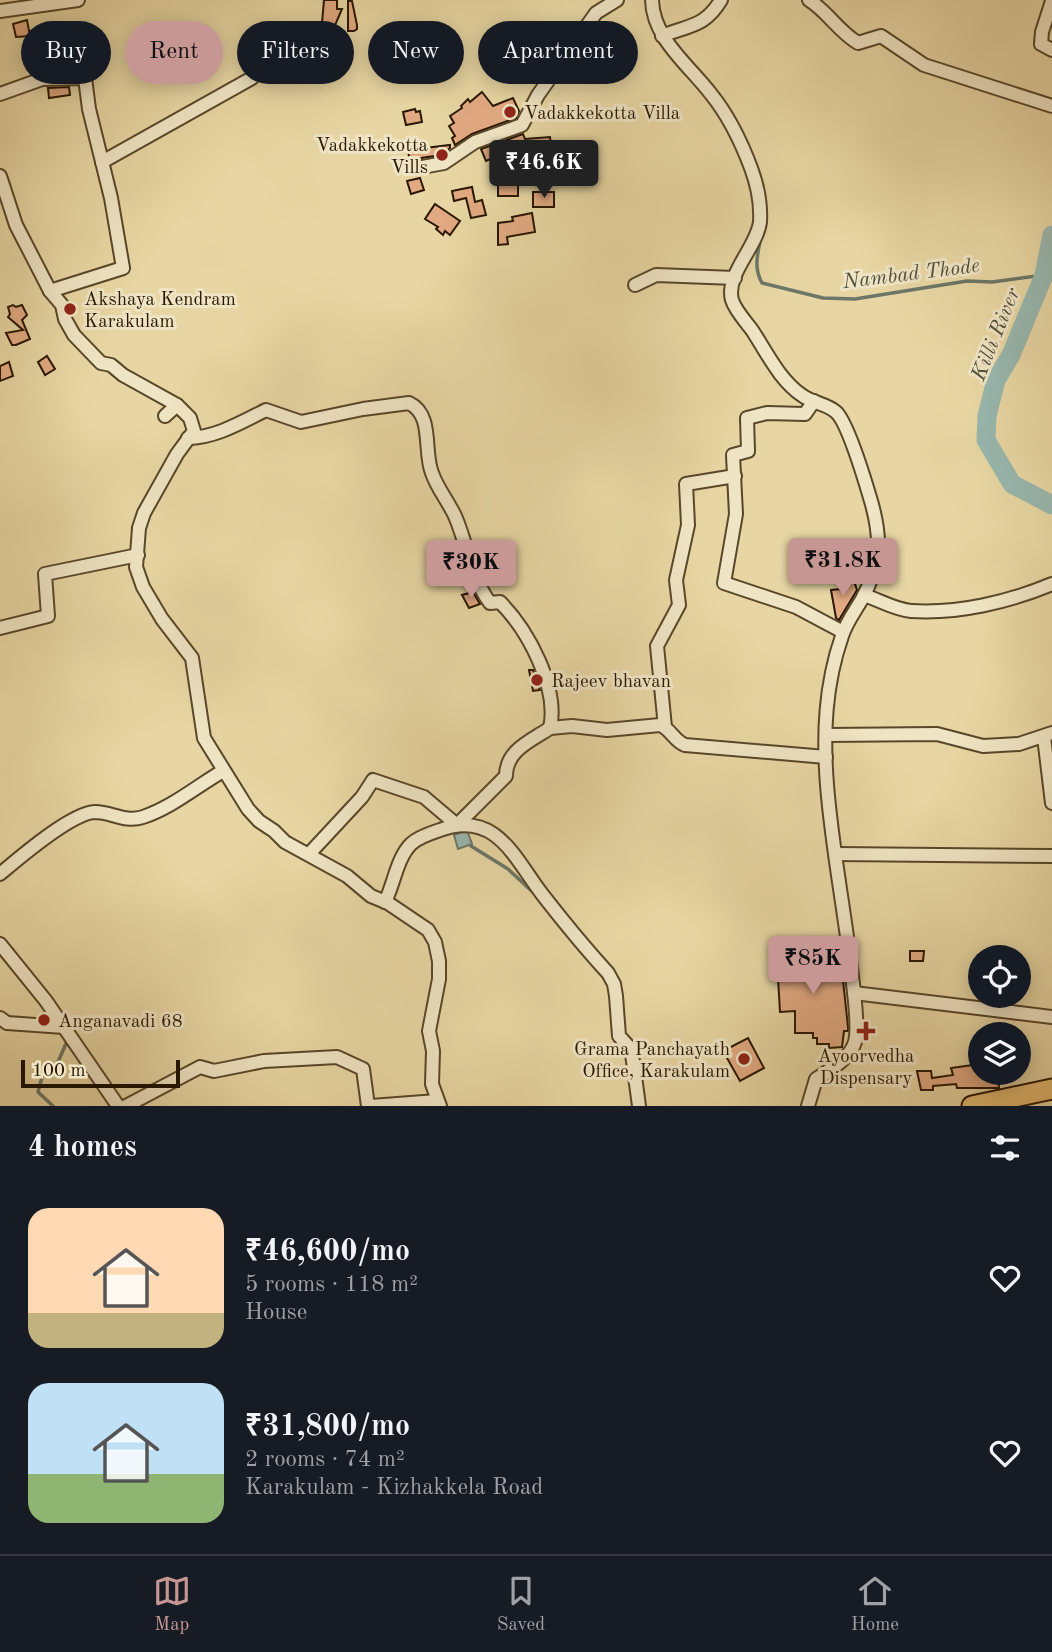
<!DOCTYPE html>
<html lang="en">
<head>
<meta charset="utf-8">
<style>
  body { margin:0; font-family:"Old Standard TT",serif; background:#242831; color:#f1f3f6; height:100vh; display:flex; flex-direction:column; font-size:26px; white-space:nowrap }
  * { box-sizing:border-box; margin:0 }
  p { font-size:23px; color:#9ea1a6 }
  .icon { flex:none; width:38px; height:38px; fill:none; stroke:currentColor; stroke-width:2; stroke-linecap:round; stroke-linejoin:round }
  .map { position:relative; height:1106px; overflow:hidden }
  .sheet { display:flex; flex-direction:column; background:#171b24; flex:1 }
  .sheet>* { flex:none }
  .top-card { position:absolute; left:21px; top:21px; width:700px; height:63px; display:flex; gap:14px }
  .fabs { position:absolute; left:968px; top:945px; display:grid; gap:14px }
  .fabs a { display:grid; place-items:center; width:63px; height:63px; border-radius:50%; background:#171b24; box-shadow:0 4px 18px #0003; font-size:35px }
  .scale { position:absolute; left:21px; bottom:18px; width:159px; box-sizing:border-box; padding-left:7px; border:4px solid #291700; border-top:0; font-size:19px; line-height:24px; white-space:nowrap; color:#291700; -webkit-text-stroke:5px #efe4c3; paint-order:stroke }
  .price { position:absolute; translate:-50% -60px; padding:0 16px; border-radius:7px; background:#c59692; color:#111; font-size:23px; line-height:46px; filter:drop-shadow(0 2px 4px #0008) }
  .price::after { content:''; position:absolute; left:50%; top:42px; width:21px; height:16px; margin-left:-10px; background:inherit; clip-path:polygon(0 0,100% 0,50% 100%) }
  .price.on { background:#222; color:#fff }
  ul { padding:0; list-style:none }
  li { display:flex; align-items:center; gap:21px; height:175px; padding:0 28px }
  li span { display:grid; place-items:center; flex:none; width:196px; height:140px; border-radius:21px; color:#555 }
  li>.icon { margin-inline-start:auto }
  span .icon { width:84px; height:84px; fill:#fffc; stroke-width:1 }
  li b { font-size:30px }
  h2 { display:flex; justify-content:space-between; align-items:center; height:84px; padding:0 28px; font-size:30px }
  .tag { padding:0 24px; border-radius:32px; background:#171b24; box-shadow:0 4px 18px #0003; font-size:24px; line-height:63px }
  .tag.on { background:#c59692; color:#111 }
  .dock { display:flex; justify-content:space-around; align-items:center; height:98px; border-top:2px solid #363941; background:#171b24; font-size:19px; color:#9ea1a6 }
  .dock a { display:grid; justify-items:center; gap:4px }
  .dock .on { color:#c59692 }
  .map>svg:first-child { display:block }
</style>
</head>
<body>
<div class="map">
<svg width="1052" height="1106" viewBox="0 0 1052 1106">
  <rect width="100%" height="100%" fill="#e7d6a3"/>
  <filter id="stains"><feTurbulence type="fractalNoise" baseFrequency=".00286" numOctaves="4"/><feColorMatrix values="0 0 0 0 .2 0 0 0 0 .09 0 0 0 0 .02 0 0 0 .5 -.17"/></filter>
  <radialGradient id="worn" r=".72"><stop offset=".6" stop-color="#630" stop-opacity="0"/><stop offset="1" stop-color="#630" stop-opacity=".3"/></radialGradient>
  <polygon fill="#98b7ae" stroke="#6c7768" stroke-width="2" points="467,830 472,844 458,849 454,835"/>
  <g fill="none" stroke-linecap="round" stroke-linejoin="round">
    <g stroke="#6c7768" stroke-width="3.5">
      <path d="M761,236c-3,17 -8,31 1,47l61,15 32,1 112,-18 25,1 52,-7"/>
      <polyline points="471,846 508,869 536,895"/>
      <polyline points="53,1106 38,1092 42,1077 58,1062 68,1039"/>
    </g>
    <polyline stroke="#98b7ae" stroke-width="19" points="1052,235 1044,275 1011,355 996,380 987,416 986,440 1012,484 1052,505"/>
  </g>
  <g fill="#e2aa82" stroke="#291700" stroke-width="2">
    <polygon points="324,0 337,0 337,9 342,9 333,30 329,31 324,31 322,23"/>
    <polygon points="348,1 352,1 357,25 357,29 354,31 348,31"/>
    <polygon points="27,20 30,36 16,37 13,24"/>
    <polygon points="81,54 84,67 43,70 41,61"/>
    <polygon points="69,87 70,95 49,98 48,88"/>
    <polygon points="482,92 493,106 513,98 519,111 516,118 472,134 455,145 452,138 455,136 449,126 454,123 450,116 462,108 461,106 468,99 470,102"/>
    <polygon points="415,109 416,112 420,111 422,122 406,125 403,112"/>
    <polygon points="523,134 525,139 550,137 552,155 538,156 539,174 522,175 521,154 517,156 514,149 486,161 481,149"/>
    <polygon points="450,145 450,148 441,155 415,159 410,163 408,150"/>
    <polygon points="420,178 424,190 411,194 407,181"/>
    <rect x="498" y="181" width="20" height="15"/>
    <polygon points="472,187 475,202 482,200 486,215 471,218 466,198 454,201 452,191"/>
    <rect x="533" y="192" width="21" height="15"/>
    <polygon points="435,204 460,221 450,235 445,231 443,235 436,229 438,227 425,219"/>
    <polygon points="532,213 535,232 507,237 508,244 498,245 498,223 513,221 512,217"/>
    <polygon points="13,305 16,307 22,305 27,315 22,320 30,339 16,345 12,345 6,333 23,330 8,317 10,314 8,307"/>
    <polygon points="47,356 55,369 45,375 38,362"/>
    <polygon points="9,362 13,376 0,381 0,366"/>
    <polygon points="854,581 857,590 839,620 836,618 831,590 841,589 847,582"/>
    <polygon points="473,592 480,604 469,608 462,595"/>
    <polygon points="529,670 533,670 540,690 533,691"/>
    <polygon points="796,941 797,965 841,962 848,1027 848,1031 844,1031 842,1047 829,1048 829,1044 817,1044 817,1038 813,1038 813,1033 795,1033 795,1011 780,1012 776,943"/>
    <polygon points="910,951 924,951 923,961 910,961"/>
    <polygon points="748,1038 764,1068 740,1081 723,1051"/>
    <polygon points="980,1064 980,1073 998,1073 999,1088 957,1088 956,1084 933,1086 933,1090 921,1090 917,1071 931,1071 932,1078 953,1075 951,1068"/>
  </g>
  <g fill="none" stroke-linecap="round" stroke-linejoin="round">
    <defs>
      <g id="minor">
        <path d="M652,0c1,39 37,65 59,94 17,21 31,50 40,74 6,16 10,37 9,54 -3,25 -35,53 -28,78 3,10 14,22 20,30 15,23 28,51 51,66 10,7 24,8 33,16 12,11 30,72 35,89 11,38 10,63 -9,98 -7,12 -16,24 -20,37 -17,49 -19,98 -15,149 5,64 18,127 25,191 2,16 7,51 3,66 -5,17 -26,28 -39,37l-8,27"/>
        <path d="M809,0c19,12 29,31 49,43l23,-7 43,29 128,41"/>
        <polyline points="1052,1 1042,32 1041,44 1052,50"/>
        <polyline points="0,11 78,0"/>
        <path d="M662,36c27,-11 43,-9 59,-36"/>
        <polyline points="0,94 42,79 85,78 89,109 111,198 123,268 50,291"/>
        <polyline points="102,162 252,78"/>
        <polyline points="417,168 444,163 475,142 522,125 538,95 596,13 617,0"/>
        <polyline points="0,176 16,225 50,291 62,305 65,319 74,335 101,363 111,365 123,375 177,405 190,418 194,431 177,454 144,513 139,528 136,567 143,587 162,619 192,658 204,738 248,809 259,821 274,831 285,842 347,876 371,896 388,903 428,930 435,942 439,961 439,979 429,1031 433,1051 432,1084 440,1106"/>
        <polyline points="635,285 656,275 735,278"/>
        <polyline points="814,401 805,414 767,413 747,418 748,451 733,455 736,514 724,583 796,607 843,632"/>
        <polyline points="165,416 177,405"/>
        <path d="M188,438c27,0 54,-16 78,-28l35,12 62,-13 46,-6c25,12 14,48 23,70 5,15 16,28 23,43 13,30 15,60 35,87l10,-1c28,28 59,86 50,126l22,-2 35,4 53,-5c11,4 14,16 25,20l141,12"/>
        <path d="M864,595c15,5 32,15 47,16 47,3 98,-9 141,-27"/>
        <polyline points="0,628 48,616 45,574 138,555"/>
        <polyline points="665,727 657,646 679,605 676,580 688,525 686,484 735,476"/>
        <polyline points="826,735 937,734 983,746 1019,744 1052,733"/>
        <polyline points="1044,737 1052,803"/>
        <path d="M309,854l53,-57 11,-17 51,17 33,28 49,-49c0,-26 25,-35 44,-48"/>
        <polyline points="835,854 1052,856"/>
        <path d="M0,874c19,-16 71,-61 95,-62 17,0 30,11 48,5 28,-9 54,-31 80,-46"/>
        <path d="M385,902c9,-18 12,-44 26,-58 7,-7 20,-11 29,-14 56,-21 75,29 102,64 21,27 43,54 66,79l6,11 2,12 3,40 12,13 1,5 7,52"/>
        <polyline points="0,944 46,1001 118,1106"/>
        <polyline points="854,993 1052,1017"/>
        <polyline points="0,1018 7,1023 64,1027"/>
        <polyline points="126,1106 200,1067 214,1071 264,1061 337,1057 363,1069 368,1106"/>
        <polyline points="371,1106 437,1101"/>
      </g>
      <polyline id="primary" points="972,1106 1052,1089"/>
    </defs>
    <use href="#minor" stroke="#584729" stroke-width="16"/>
    <use href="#primary" stroke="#291700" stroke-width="23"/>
    <use href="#minor" stroke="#efe4c3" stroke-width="12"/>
    <use href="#primary" stroke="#e4bb72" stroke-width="19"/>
  </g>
  <g fill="#8f2418" stroke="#efe4c3" stroke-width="2.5">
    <circle cx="510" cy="112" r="7"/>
    <circle cx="442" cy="155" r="7"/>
    <circle cx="70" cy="309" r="7"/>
    <circle cx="537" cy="680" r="7"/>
    <circle cx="44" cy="1020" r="7"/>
    <path d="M862.5 1020.5h7v7h7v7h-7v7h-7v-7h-7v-7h7z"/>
    <circle cx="744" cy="1059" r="7"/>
  </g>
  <g text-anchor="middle" stroke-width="6" stroke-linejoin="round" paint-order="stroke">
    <g font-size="19" fill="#291700" stroke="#efe4c3" text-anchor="start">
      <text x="524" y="119">Vadakkekotta Villa</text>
      <text x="428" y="151" text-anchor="end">Vadakkekotta<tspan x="428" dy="22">Vills</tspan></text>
      <text x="84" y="305">Akshaya Kendram<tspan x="84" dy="22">Karakulam</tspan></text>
      <text x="551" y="687">Rajeev bhavan</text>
      <text x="58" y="1027">Anganavadi 68</text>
      <text x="730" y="1055" text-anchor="end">Grama Panchayath<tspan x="730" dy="22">Office, Karakulam</tspan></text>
      <text x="866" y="1062" text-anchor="middle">Ayoorvedha<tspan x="866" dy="22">Dispensary</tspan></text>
    </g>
    <g font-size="21" font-style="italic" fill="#504f3d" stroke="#efe4c3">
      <text transform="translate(911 273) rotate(-7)" y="7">Nambad Thode</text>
      <text transform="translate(995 334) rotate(-68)" y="7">Killi River</text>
    </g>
  </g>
  <rect width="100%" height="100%" filter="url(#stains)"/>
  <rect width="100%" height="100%" fill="url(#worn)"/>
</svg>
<div class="fabs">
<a><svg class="icon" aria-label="locate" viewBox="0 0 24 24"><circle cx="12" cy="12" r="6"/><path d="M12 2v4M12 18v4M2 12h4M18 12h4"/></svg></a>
<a><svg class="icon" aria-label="layers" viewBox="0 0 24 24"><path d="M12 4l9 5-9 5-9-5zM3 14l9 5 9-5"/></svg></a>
</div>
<div class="scale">100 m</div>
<b class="price on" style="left:544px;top:200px">₹46.6K</b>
<b class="price" style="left:843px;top:598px">₹31.8K</b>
<b class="price" style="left:471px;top:600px">₹30K</b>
<b class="price" style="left:813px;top:996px">₹85K</b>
<div class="top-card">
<a class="tag">Buy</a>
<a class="tag on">Rent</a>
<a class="tag">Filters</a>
<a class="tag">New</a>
<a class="tag">Apartment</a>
</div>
</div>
<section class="sheet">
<h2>4 homes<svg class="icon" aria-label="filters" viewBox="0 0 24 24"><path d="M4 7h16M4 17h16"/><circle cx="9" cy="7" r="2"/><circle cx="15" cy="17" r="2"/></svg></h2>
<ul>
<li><span style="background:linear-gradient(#ffd9b3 75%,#c2b280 0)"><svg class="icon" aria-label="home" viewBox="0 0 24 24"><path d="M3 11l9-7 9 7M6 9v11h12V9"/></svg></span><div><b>₹46,600/mo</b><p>5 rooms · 118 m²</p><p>House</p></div><svg class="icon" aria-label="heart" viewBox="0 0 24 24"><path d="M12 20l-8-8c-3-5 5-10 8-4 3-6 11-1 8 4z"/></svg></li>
<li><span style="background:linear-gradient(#bfe0f5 65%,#8fb573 0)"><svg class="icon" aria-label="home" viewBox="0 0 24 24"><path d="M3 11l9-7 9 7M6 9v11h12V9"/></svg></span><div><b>₹31,800/mo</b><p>2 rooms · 74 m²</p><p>Karakulam - Kizhakkela Road</p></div><svg class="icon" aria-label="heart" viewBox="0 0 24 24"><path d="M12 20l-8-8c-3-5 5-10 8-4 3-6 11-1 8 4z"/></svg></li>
</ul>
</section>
<nav class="dock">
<a class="on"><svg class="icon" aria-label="map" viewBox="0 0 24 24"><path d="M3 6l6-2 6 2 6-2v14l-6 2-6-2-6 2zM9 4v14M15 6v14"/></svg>Map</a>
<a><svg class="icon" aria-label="saved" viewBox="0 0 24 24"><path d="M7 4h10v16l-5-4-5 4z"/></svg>Saved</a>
<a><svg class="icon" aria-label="home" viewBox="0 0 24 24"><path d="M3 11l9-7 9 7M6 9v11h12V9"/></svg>Home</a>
</nav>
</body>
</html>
